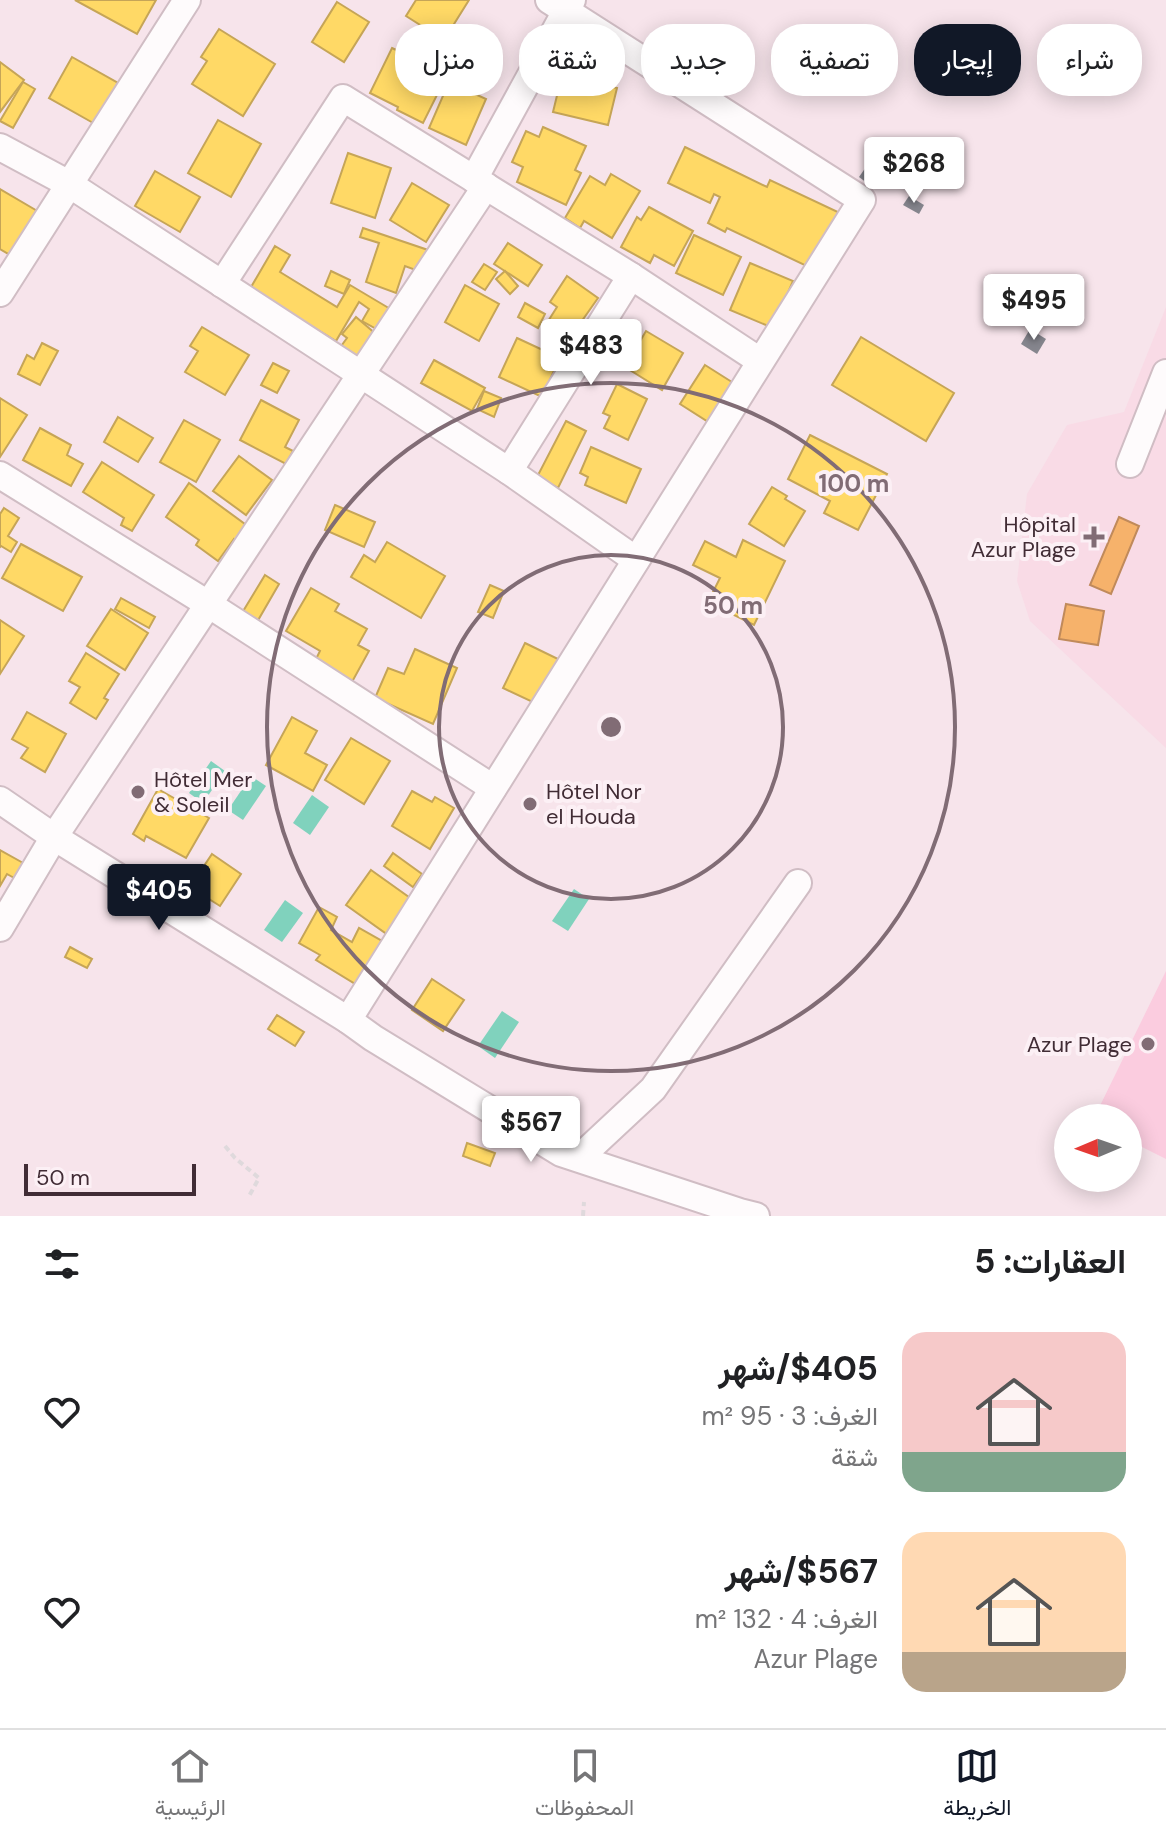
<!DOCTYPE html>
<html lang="ar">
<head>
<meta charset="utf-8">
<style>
  body { margin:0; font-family:"DM Sans",Vazirmatn,sans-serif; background:#f2f2f2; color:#202124; direction:rtl; height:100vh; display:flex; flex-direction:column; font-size:30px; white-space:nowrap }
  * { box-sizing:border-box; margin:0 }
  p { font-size:26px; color:#757577 }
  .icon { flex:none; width:44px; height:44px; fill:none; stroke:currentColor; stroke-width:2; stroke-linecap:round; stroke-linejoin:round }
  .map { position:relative; height:1216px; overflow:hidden; direction:ltr }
  .panel { display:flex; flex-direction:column; background:#fff; flex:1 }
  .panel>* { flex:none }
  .hud { position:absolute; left:24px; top:24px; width:1118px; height:72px; direction:rtl; display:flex; gap:16px }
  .needle { width:52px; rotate:268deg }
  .tools { position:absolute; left:1054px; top:1104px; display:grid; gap:16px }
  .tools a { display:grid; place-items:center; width:88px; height:88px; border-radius:50%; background:#fff; box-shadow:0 4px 20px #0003; font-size:40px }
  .scale { position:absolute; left:24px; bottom:20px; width:172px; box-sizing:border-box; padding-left:8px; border:4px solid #412c35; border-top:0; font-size:22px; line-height:28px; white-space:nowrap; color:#412c35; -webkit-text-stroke:6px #fcf0f5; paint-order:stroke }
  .price { position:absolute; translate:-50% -68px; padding:0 18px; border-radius:8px; background:#fff; color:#222; font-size:26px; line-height:52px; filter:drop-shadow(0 2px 4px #0008) }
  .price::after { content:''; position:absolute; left:50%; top:48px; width:24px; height:18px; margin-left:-12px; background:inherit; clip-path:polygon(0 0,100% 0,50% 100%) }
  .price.selected { background:#111827; color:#fff }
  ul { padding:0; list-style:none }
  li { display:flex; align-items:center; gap:24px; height:200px; padding:0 40px }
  li span { display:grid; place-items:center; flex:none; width:224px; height:160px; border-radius:24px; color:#555 }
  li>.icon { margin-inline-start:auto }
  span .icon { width:96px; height:96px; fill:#fffc; stroke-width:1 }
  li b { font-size:34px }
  h2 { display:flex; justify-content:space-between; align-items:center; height:96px; padding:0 40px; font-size:34px }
  .chip { padding:0 28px; border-radius:32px; background:#fff; box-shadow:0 4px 20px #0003; font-size:28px; line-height:72px }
  .chip.selected { background:#111827; color:#fff }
  .tab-bar { display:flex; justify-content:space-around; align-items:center; height:112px; border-top:2px solid #e0e0e0; background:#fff; font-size:22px; color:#757577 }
  .tab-bar a { display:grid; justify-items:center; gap:4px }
  .tab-bar .selected { color:#111827 }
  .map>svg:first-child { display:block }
</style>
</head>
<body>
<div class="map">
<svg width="1166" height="1216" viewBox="0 0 1166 1216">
  <rect width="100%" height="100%" fill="#f7e4eb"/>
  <polygon fill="#f9dbe6" points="1166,307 1166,748 1030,621 1017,581 1027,494 1067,425 1124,412"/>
  <polygon fill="#fbccdf" points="1166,971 1166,1159 1128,1140 1128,1118 1094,1118"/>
  <g fill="#80d2bd">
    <polygon points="211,761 225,771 203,803 189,793"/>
    <polygon points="251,776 266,786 243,820 228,810"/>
    <polygon points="312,795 329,807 310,835 293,823"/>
    <polygon points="574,889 589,899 568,931 552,921"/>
    <polygon points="285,900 303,913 282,942 264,930"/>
    <polygon points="502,1011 519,1022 495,1058 478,1046"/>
  </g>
  <g fill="#ffd966" stroke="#c6a557" stroke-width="2">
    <polygon points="75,0 156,0 137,34"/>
    <polygon points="416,0 469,0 444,40 406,16"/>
    <polygon points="337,2 369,22 344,62 312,42"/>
    <polygon points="219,29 275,64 243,116 192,84 207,61 201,57"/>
    <polygon points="392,48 447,75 423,123 397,110 398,107 370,93"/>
    <polygon points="72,57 118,83 95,124 49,98"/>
    <polygon points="0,62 24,80 0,112"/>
    <polygon points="562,75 617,88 608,125 553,112"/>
    <polygon points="23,82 35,89 13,128 0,121"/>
    <polygon points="449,82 486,99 466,145 429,128"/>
    <polygon points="218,120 261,144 231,197 188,173"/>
    <polygon points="543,127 586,146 575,170 581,173 566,205 517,182 523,167 512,162 526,131 539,137"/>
    <polygon points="685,147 767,187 770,180 842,214 815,270 727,228 725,232 708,223 720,197 714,194 710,203 668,183"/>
    <polygon points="348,153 391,168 375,218 331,203"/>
    <polygon points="155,171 200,197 180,232 135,206"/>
    <polygon points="611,174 640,191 612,238 584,221 580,228 565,218 590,176 605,185"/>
    <polygon points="412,183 449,205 426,242 390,220"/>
    <polygon points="0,189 51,219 25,264 0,249"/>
    <polygon points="649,207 693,231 674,266 654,255 650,263 621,247 637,217 641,220"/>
    <polygon points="363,228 428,250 421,272 405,266 396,293 366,282 379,243 360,237"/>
    <polygon points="694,235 741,257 723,295 676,273"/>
    <polygon points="508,243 542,265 528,286 494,264"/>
    <polygon points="275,246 290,255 280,272 337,307 350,285 392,310 380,331 362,321 369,309 359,302 336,341 273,303 247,294"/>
    <polygon points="750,263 793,281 773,328 730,310"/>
    <polygon points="484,264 497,272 485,290 472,282"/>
    <polygon points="331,271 350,280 344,294 325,286"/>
    <polygon points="505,271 518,286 510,294 496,279"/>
    <polygon points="567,276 598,298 567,342 545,326 557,307 550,302"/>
    <polygon points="465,285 499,304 479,341 445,322"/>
    <polygon points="525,303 545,314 538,328 518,317"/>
    <polygon points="356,317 377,335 355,363 339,349 347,338 342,334"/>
    <polygon points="202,327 249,355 225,395 185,372 198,351 190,346"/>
    <polygon points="646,331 683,353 662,390 625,367"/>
    <polygon points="861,337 954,393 926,441 832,385"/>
    <polygon points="517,338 560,358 542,397 499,377"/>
    <polygon points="42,343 58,351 40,385 18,374 27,355 34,359"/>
    <polygon points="434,360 485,388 472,411 421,383"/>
    <polygon points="273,363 289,371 277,393 261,385"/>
    <polygon points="705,365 735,384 710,423 680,404"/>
    <polygon points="617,384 647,399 628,440 604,428 610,416 603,413"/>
    <polygon points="484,391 501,398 494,417 477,409"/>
    <polygon points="0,398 27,415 0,457"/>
    <polygon points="261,400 299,420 285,447 293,451 286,464 240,440"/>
    <polygon points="118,417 153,438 138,462 104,442"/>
    <polygon points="184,420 220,440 196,482 160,462"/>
    <polygon points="566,421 586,431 558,488 537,477"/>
    <polygon points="40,428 71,445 67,455 83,464 71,486 23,460"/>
    <polygon points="810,435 887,474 858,530 824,513 830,501 788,479"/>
    <polygon points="591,447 641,469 626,503 585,485 588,477 580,473"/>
    <polygon points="239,456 272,480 246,515 213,491"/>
    <polygon points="102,462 154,495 132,531 121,525 124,518 83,492"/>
    <polygon points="189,483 249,527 238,542 234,539 218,561 196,545 199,540 166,517"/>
    <polygon points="772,487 787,496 785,499 805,511 784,546 749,524"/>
    <polygon points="335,505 375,522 364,547 325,530"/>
    <polygon points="4,508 19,518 8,536 17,542 11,552 1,546 0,547 0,514"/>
    <polygon points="743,540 785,561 754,625 708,602 720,578 693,565 705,541 736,557"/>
    <polygon points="387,542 445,576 421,618 351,577 364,555 375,562"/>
    <polygon points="21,544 82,577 63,611 2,578"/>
    <polygon points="265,575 279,584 257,622 242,613"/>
    <polygon points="490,585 504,591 493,618 478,612"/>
    <polygon points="311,588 339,604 335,611 367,629 358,645 369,651 352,682 315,661 320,651 286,631"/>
    <polygon points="121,598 155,617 149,628 115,609"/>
    <polygon points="111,609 148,633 125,670 87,646"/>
    <polygon points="0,620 24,636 0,674"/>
    <polygon points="525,643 560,660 539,705 503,688"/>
    <polygon points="415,649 457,668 433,724 375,698 388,668 404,674"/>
    <polygon points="86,653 119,674 104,698 108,700 96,719 70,703 80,687 69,681"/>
    <polygon points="27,712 66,734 45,772 21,758 28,748 12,739"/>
    <polygon points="292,717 317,731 305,753 327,765 313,791 266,765"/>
    <polygon points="351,738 390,761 364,804 325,780"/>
    <polygon points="158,789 209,818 186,858 146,836 144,841 133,834"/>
    <polygon points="412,791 432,802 435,797 454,808 430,849 392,826"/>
    <polygon points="0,850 25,864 16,879 7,874 0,886"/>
    <polygon points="393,853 422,874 413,887 384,866"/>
    <polygon points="212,854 241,874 220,906 190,887"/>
    <polygon points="371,870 413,900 388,935 346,905"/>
    <polygon points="319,907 337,917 331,930 352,942 359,928 382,941 357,985 316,960 320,955 299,943"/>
    <polygon points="70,947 92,959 87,968 65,957"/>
    <polygon points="432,979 464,1000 443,1031 412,1010"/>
    <polygon points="277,1015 304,1032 295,1046 268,1029"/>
    <polygon points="467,1143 495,1153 490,1166 463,1156"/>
  </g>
  <g fill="#f6b26b" stroke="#c08a5b" stroke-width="2">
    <polygon points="1119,517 1139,526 1111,594 1090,585"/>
    <polygon points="1066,604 1104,611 1098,645 1059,639"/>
  </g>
  <g fill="#86868e">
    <polygon points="866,167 882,180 875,189 859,177"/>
    <polygon points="909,196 924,205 919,214 903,205"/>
    <polygon points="1030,329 1046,339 1037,354 1021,344"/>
  </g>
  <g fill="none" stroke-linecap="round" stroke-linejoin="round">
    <defs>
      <g id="minor">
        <polyline points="0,147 69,184 509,471 636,560"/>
        <polyline points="474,179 572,0"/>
        <polyline points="222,284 343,98 631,276 760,361"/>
        <polyline points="0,293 187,0"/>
        <polyline points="1130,464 1166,373"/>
        <polyline points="509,471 631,276"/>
        <polyline points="0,475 208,604 493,788"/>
        <polyline points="0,800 54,837 348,1020 373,1038 561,1153 740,1212 756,1216"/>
        <polyline points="0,928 54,837 486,186"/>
        <polyline points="348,1020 862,200 549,0"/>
        <polyline points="579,1158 653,1089 798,883"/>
      </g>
    </defs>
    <use href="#minor" stroke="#d0bdc4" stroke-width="30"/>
    <g stroke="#dfd9dc" stroke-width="4" stroke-dasharray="6 4" stroke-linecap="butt">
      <polyline points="225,1146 235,1158 259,1178 248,1198"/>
      <polyline points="583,1216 584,1202"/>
    </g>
    <use href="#minor" stroke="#fefbfc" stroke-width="26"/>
  </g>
  <g fill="none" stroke="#816c75" stroke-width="4">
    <circle cx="611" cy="727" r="172"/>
    <circle cx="611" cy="727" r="344"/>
  </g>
  <g fill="#816c75" stroke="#fcf0f5" stroke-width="3">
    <path d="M1090 525h8v8h8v8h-8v8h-8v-8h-8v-8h8z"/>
    <circle cx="138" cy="792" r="8"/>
    <circle cx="530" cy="804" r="8"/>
    <circle cx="1148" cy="1044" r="8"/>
  </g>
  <g text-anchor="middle" stroke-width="8" stroke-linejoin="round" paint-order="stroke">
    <g font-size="22" fill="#412c35" stroke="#fcf0f5" text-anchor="end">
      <text x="1076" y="532">Hôpital<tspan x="1076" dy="25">Azur Plage</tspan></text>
      <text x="154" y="787" text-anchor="start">Hôtel Mer<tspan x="154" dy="25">&amp; Soleil</tspan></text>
      <text x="546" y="799" text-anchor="start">Hôtel Nor<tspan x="546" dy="25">el Houda</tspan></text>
      <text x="1132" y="1052">Azur Plage</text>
    </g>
  </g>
  <circle cx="611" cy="727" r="12" fill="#816c75" stroke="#fcf0f5" stroke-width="4"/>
  <g font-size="24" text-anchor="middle" font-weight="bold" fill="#816c75" stroke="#fcf0f5" stroke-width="8" stroke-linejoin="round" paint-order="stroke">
    <text x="854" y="492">100 m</text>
    <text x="733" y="614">50 m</text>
  </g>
</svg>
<div class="tools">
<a><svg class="needle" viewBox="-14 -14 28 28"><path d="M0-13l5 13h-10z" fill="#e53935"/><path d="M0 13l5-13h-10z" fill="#757577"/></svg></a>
</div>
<div class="scale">50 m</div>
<b class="price" style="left:914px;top:205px">$268</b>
<b class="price" style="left:1034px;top:342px">$495</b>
<b class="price" style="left:591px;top:387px">$483</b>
<b class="price selected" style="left:159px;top:932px">$405</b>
<b class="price" style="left:531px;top:1164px">$567</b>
<div class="hud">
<a class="chip">شراء</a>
<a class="chip selected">إيجار</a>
<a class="chip">تصفية</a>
<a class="chip">جديد</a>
<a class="chip">شقة</a>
<a class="chip">منزل</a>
</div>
</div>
<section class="panel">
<h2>العقارات: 5<svg class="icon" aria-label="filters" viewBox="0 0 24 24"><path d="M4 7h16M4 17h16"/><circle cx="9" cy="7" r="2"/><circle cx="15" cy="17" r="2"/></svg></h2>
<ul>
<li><span style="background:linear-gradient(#f6c9c9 75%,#7fa58c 0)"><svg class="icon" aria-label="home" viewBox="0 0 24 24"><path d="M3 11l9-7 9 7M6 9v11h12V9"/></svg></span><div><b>$405/شهر</b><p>الغرف: 3 · 95 m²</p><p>شقة</p></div><svg class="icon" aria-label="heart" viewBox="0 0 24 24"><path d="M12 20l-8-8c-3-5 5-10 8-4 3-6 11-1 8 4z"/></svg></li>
<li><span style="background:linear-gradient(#ffd9b3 75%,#b9a48a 0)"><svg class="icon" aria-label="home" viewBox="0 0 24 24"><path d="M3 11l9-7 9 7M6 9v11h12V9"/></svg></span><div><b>$567/شهر</b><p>الغرف: 4 · 132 m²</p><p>Azur Plage</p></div><svg class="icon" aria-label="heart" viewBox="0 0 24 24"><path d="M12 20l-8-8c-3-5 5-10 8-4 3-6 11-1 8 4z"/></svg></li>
</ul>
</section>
<nav class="tab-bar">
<a class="selected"><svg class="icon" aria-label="map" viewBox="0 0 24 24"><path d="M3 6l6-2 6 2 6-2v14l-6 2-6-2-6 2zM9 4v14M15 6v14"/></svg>الخريطة</a>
<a><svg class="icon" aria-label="saved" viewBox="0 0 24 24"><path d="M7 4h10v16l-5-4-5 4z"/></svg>المحفوظات</a>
<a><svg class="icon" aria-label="home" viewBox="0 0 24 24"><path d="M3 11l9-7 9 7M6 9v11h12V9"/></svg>الرئيسية</a>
</nav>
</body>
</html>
